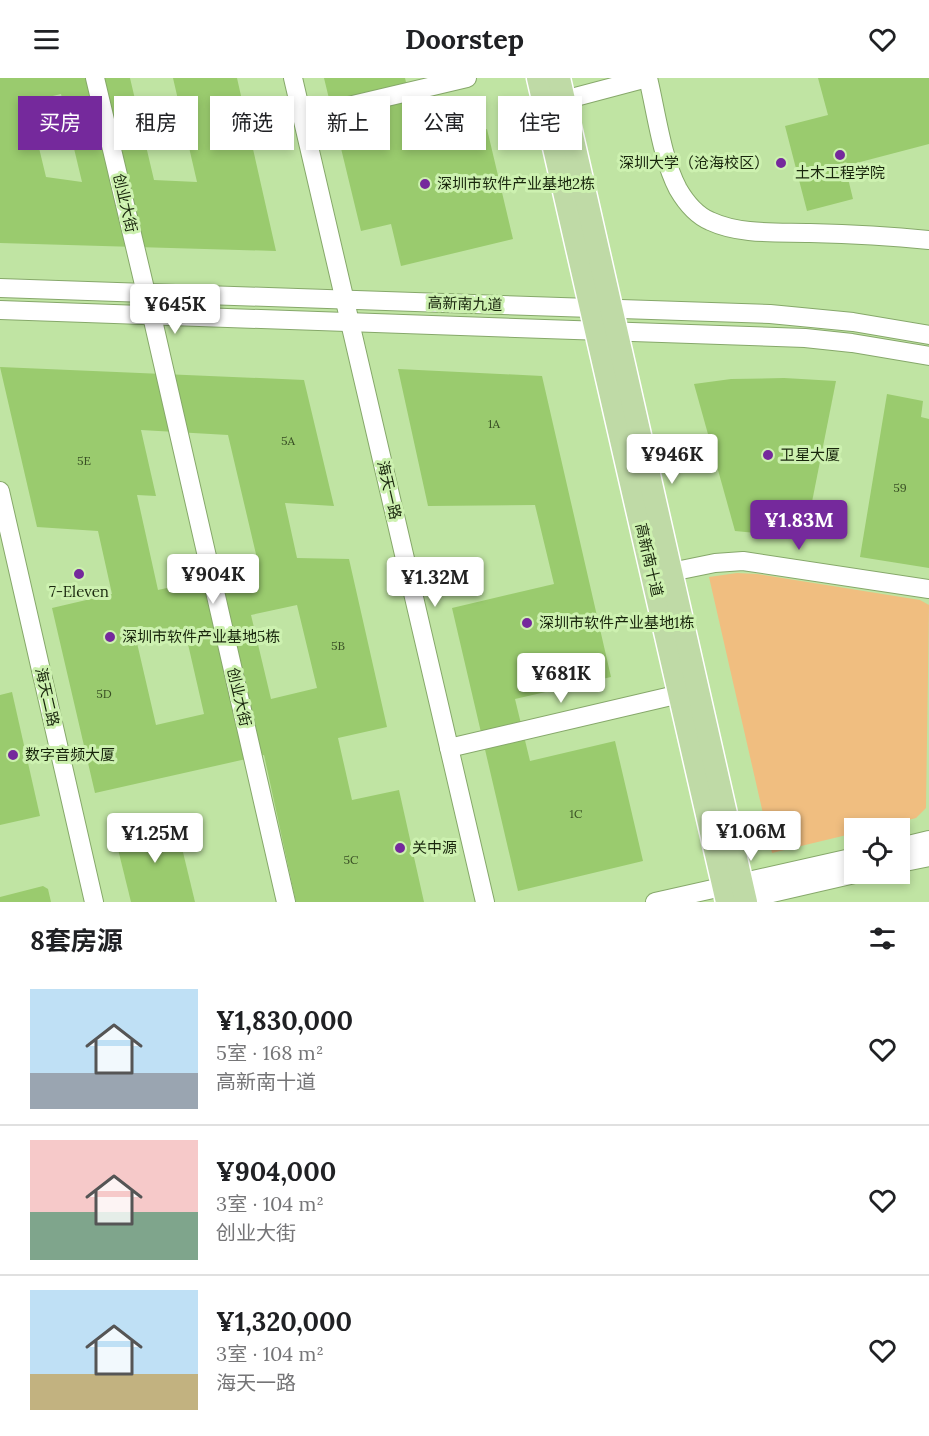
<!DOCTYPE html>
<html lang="zh">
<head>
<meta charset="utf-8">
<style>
  body { margin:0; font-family:Lora,"Noto Sans SC",serif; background:#f2f2f2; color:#202124; height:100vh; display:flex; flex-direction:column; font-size:22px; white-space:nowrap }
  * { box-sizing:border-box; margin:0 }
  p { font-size:20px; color:#757577 }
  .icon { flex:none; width:33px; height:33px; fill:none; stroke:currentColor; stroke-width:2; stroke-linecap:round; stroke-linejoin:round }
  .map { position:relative; height:824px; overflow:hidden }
  .panel { display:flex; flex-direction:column; background:#fff; flex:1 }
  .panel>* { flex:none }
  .banner { position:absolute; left:18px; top:18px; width:600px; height:54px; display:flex; gap:12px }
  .tools { position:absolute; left:844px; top:740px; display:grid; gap:12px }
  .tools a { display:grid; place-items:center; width:66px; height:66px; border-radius:0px; background:#fff; box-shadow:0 3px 9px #0003; font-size:30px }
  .price { position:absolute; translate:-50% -51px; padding:0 14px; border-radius:6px; background:#fff; color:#222; font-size:20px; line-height:39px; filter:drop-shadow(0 2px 3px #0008) }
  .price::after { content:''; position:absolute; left:50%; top:36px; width:18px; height:14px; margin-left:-9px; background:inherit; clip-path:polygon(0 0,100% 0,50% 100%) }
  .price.on { background:#75299c; color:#fff }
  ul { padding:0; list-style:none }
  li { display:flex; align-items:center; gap:18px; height:150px; padding:0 30px }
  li+li { border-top:2px solid #e0e0e0 }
  li span { display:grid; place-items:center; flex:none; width:168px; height:120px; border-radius:0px; color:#555 }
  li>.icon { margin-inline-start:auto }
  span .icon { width:72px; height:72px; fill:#fffc; stroke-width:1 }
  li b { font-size:26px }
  h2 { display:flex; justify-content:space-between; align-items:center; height:72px; padding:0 30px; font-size:26px }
  .pill { padding:0 21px; border-radius:0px; background:#fff; box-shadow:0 3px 9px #0003; font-size:21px; line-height:54px }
  .pill.on { background:#75299c; color:#fff }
  header { display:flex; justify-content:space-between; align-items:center; height:78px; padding:0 30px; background:#fff; font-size:27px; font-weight:800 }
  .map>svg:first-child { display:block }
</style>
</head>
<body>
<header><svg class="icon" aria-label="menu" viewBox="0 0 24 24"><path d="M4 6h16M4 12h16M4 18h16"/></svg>Doorstep<svg class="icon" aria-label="heart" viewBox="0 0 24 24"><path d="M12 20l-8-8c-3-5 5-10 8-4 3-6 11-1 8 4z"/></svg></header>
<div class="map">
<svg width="929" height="824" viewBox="0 0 929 824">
  <rect width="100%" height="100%" fill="#c0e4a3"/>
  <polygon fill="#f0be80" points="737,495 757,496 920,522 929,527 926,730 916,740 877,750 855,750 855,755 772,775 709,499"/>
  <g fill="#9acb6e" fill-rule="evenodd">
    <path d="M0,0h130l24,102 43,2 -24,-104h64l39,173 -276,-8zM61,16l21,88 -36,-5 -18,-75z"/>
    <polygon points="324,0 405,0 421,67 487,51 513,161 401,188 391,146 361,153"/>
    <polygon points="818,0 929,0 929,66 845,88 853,121 807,133 785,48 828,37"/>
    <path d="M0,289l304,13 30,126 -49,-3 12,55 52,1 38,168 -49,11 14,62 47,-10 25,112h-128l-32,-147 -169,38 -43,-185 60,-14 -14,-63 -61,-4zM141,352l87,5 31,132 -101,23 -21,-95 19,1zM297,527l20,83 -46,11 -20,-84zM185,553l19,83 -48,11 -19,-82z"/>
    <polygon points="398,291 542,298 611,599 515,621 530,683 615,663 643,783 518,813 452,530 554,506 535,427 428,428"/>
    <polygon points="784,300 836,303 807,449 756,455 735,453 694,306 731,301"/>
    <polygon points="887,316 923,323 921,339 929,341 929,490 860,479"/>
    <polygon points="12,614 40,738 0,747 0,617"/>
    <polygon points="175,741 195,824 131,824 114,755"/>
    <polygon points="43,808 48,811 51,824 0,824 0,819"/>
  </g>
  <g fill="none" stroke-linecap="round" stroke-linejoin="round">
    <defs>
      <g id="minor">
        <polyline points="95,0 146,215"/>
        <polyline points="293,0 485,824"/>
        <path d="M648,0c8,33 14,81 30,111 7,12 18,26 32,32 30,14 67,11 100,12 40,1 79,3 119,7"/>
        <polyline points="564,22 647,0"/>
        <polyline points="302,39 467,0"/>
        <polyline points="0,210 770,236 853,244 929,257"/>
        <polyline points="0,232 805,260 852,265 929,278"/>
        <polyline points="152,238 286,824"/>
        <polyline points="0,413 94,824"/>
        <polyline points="671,494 715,485 743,483 929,511"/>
        <polyline points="449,670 680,616"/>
        <polyline points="900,769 929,762"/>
        <polyline points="900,785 929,779"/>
        <polyline points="655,824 855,779"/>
        <polyline points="733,824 859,795"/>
      </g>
      <g id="major">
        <polyline points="538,0 727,824"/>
        <polyline points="559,0 746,824"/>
      </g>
    </defs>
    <use href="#minor" stroke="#86a86a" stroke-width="20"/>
    <use href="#major" stroke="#fff" stroke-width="25"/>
    <use href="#minor" stroke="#fff" stroke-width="18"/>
    <use href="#major" stroke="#bfdaa6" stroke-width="22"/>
  </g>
  <g fill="#75299c" stroke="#cdf1b0" stroke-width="2">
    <circle cx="840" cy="77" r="6"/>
    <circle cx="781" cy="85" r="6"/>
    <circle cx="425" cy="106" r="6"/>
    <circle cx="768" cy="377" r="6"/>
    <circle cx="79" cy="496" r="6"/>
    <circle cx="527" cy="545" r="6"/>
    <circle cx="110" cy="559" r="6"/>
    <circle cx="13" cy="677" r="6"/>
    <circle cx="400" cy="770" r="6"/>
  </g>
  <g text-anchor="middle" stroke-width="6" stroke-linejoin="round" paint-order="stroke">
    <g font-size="12" fill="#384e24">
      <text x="494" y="350">1A</text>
      <text x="288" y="367">5A</text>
      <text x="84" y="387">5E</text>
      <text x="900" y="414">59</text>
      <text x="338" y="572">5B</text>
      <text x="104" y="620">5D</text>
      <text x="576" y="740">1C</text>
      <text x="351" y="786">5C</text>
    </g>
    <g font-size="15" fill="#18250c" stroke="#cdf1b0" text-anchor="start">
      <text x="769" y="90" text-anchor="end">深圳大学（沧海校区）</text>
      <text x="840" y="100" text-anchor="middle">土木工程学院</text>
      <text x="437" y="111">深圳市软件产业基地2栋</text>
      <text x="780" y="382">卫星大厦</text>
      <text x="79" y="519" text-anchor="middle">7-Eleven</text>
      <text x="539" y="550">深圳市软件产业基地1栋</text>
      <text x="122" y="564">深圳市软件产业基地5栋</text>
      <text x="25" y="682">数字音频大厦</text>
      <text x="412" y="775">关中源</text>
    </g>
    <g font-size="15" fill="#18250c" stroke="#cdf1b0">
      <text transform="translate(125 125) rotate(77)" y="5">创业大街</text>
      <text transform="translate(465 226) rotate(2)" y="5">高新南九道</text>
      <text transform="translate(389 412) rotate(77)" y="5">海天一路</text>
      <text transform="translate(649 482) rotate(77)" y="5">高新南十道</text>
      <text transform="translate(47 619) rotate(77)" y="5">海天二路</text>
      <text transform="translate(239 619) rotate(77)" y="5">创业大街</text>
    </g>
  </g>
</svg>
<div class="tools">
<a><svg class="icon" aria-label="locate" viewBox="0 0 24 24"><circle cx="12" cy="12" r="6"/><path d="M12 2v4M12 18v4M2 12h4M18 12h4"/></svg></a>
</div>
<b class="price" style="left:175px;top:257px">¥645K</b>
<b class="price" style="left:672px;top:407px">¥946K</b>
<b class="price on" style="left:799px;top:473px">¥1.83M</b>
<b class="price" style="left:213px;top:527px">¥904K</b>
<b class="price" style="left:435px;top:530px">¥1.32M</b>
<b class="price" style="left:561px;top:626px">¥681K</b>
<b class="price" style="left:751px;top:784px">¥1.06M</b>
<b class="price" style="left:155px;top:786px">¥1.25M</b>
<div class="banner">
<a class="pill on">买房</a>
<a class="pill">租房</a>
<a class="pill">筛选</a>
<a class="pill">新上</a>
<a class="pill">公寓</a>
<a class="pill">住宅</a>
</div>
</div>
<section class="panel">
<h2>8套房源<svg class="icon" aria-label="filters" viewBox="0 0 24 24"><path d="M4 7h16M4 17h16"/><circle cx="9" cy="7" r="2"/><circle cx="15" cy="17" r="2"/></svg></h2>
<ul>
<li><span style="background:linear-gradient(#bfe0f5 70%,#9aa5b1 0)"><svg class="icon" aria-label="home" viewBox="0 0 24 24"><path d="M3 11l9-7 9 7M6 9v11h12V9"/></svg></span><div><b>¥1,830,000</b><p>5室 · 168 m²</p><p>高新南十道</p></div><svg class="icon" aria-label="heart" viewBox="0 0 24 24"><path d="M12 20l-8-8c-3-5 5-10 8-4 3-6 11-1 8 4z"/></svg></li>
<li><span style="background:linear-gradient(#f6c9c9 60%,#7fa58c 0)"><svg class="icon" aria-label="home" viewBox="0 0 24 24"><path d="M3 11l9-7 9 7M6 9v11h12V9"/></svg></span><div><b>¥904,000</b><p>3室 · 104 m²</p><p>创业大街</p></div><svg class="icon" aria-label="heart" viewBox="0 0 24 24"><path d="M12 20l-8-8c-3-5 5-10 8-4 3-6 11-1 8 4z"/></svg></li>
<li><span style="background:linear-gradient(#bfe0f5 70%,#c2b280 0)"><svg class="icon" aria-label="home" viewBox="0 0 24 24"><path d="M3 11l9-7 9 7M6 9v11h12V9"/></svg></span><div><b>¥1,320,000</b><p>3室 · 104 m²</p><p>海天一路</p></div><svg class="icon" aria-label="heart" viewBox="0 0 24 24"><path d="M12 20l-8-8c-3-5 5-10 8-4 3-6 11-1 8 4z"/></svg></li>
</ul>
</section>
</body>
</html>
